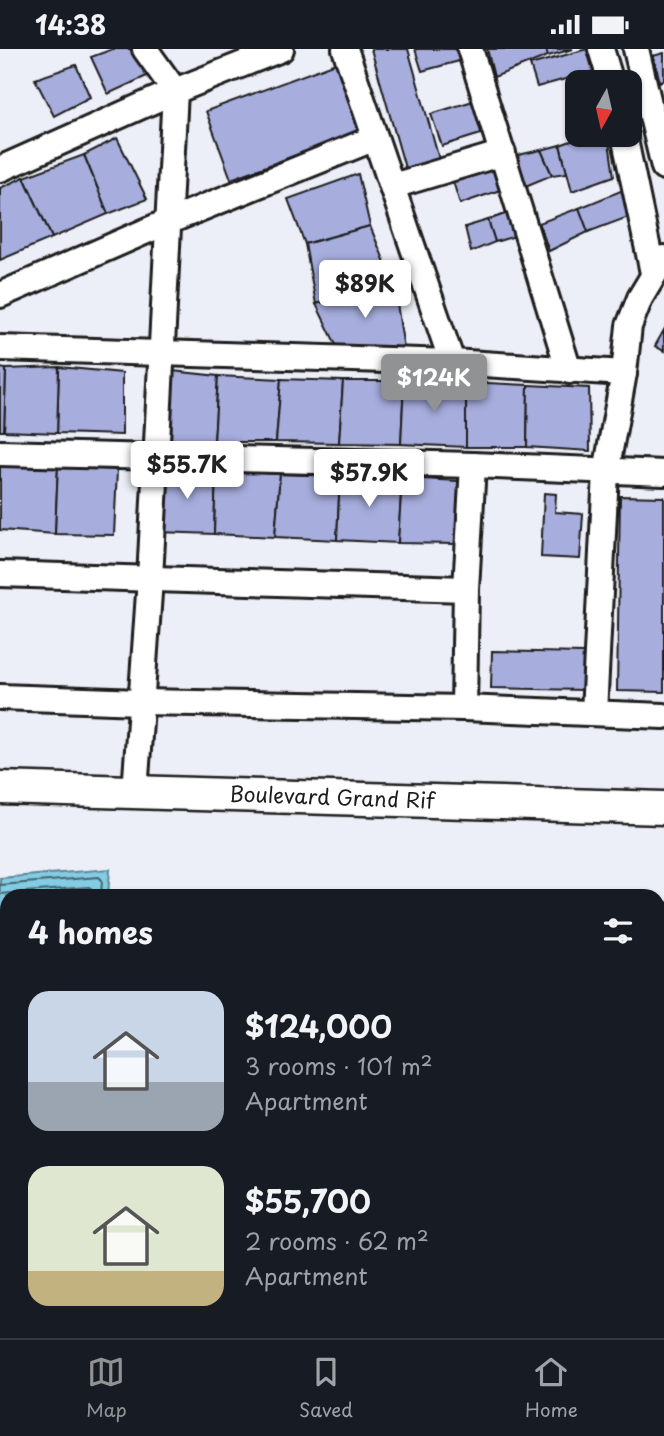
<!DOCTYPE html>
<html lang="en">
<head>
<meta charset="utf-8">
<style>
  body { margin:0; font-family:"Playpen Sans",sans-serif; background:#242831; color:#f1f3f6; height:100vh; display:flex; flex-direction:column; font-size:26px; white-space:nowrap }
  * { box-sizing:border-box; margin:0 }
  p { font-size:23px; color:#9ea1a6 }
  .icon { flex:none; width:38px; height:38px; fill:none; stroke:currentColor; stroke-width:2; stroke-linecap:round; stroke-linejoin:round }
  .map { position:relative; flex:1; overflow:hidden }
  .details { position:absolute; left:0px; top:840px; width:665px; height:450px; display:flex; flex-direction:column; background:#171b24; border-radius:21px 21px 0 0; box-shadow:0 2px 5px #0004 }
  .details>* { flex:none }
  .needle { width:46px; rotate:188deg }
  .fabs { position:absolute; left:565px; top:21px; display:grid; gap:14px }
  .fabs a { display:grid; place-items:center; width:77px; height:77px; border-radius:14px; background:#171b24; box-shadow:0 2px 5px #0004; font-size:35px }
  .price { position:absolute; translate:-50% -60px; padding:0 16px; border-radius:7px; background:#fff; color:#222; font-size:23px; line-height:46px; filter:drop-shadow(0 2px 4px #0008) }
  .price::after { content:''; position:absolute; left:50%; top:42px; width:21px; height:16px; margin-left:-10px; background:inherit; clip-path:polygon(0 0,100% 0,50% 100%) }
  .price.selected { background:#919294; color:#fff }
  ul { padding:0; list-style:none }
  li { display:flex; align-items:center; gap:21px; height:175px; padding:0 28px }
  li span { display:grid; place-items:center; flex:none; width:196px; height:140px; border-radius:21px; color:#555 }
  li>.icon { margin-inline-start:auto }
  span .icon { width:84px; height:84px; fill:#fffc; stroke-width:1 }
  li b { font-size:30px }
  h2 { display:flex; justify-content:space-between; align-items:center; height:84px; padding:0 28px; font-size:30px }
  .status { display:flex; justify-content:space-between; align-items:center; height:49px; padding:0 35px; background:#171b24; direction:ltr }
  .status svg { height:19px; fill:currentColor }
  .tabs { display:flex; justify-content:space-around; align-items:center; height:98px; border-top:2px solid #363941; background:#171b24; font-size:19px; color:#9ea1a6 }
  .tabs a { display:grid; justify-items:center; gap:4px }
  .tabs .selected { color:#919294 }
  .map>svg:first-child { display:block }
</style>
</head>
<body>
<div class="status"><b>14:38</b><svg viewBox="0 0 49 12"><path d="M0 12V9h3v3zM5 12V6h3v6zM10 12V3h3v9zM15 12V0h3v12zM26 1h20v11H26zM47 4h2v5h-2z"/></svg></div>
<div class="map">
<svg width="664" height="1289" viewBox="0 0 664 1289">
  <rect width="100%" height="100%" fill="#edeff8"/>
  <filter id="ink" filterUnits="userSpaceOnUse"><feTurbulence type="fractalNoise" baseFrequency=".0143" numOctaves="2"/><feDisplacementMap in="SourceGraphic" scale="14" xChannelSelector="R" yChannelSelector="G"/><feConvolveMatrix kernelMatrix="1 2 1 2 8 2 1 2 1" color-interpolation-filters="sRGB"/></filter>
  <g filter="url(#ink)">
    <polygon fill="#83cce4" stroke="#5a8694" stroke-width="2" points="110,820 108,847 7,847 7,878 0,879 0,829"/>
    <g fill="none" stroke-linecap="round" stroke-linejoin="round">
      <g stroke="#45626c" stroke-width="2">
        <polyline points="0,836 99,828 102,831 101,847"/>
        <polyline points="0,845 89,838 92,840 92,847"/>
      </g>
    </g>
    <g fill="#a7aede" stroke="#1c1c1c" stroke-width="2">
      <polygon points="113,0 130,0 149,26 108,45 91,8"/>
      <polygon points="371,0 408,0 439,110 405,119"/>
      <polygon points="415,0 460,0 463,11 422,22"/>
      <polygon points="487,0 546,0 548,7 494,28"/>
      <polygon points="546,0 573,0 548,7"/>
      <polygon points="587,0 594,22 537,38 530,16"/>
      <polygon points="664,4 664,31 660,33 653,7"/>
      <polygon points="336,14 361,82 231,130 206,62"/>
      <polygon points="76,16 90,48 54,67 35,30"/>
      <polygon points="595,26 597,33 578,33 578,45 574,32"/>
      <polygon points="473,52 484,84 442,97 431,65"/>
      <polygon points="588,86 608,86 614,127 572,142 560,96"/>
      <polygon points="117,89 147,150 108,165 84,106"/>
      <polygon points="560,96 567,124 552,126 541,101"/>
      <polygon points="541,101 552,126 523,138 518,106"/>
      <polygon points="84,106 108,165 52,189 24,128"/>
      <polygon points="492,114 500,141 460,155 451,126"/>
      <polygon points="358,125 370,177 305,195 288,150"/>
      <polygon points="24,128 52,189 0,211 0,139"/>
      <polygon points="623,141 631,167 588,183 579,159"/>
      <polygon points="579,159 588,183 549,202 539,174"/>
      <polygon points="508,164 515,187 495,193 488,171"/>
      <polygon points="488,171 495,193 471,203 465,178"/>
      <polygon points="370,177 394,235 316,255 305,195"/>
      <polygon points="394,235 404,300 338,300 316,255"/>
      <polygon points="664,281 664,302 655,297"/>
      <polygon points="59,318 122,324 122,386 57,384"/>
      <polygon points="59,318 57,384 4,382 6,320"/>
      <polygon points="0,319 6,320 4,382 0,382"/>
      <polygon points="163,321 218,327 214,393 158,390"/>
      <polygon points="218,327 281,330 276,393 214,393"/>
      <polygon points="281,330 343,332 339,394 276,393"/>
      <polygon points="343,332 404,332 401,395 339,394"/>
      <polygon points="404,332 466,333 466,398 401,395"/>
      <polygon points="466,333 528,336 527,398 466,398"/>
      <polygon points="528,336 589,339 590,402 527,398"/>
      <polygon points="0,416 58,416 55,485 0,481"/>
      <polygon points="58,416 117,421 114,486 55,485"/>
      <polygon points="160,420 216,421 214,485 158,483"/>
      <polygon points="216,421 280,425 275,488 214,485"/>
      <polygon points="280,425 340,427 337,491 275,488"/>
      <polygon points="340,427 402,429 398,494 337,491"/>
      <polygon points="402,429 459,432 455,495 398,494"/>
      <polygon points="544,444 556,445 555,463 583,465 580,510 541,508"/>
      <polygon points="620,447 664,448 664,643 617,642"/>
      <polygon points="492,602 584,604 583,641 491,639"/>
      <rect x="0" y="1089" width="7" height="102"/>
      <polygon points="664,1105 664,1152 658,1152 658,1106"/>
      <rect x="658" y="1152" width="6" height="53"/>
      <polygon points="658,1205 664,1205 664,1256 658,1257"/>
      <polygon points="664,1256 664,1289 634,1289 634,1283 658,1283 658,1257"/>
    </g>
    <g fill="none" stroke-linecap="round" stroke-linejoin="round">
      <defs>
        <g id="minor">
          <polyline points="345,0 452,313"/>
          <polyline points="470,0 569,322"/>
          <polyline points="601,0 611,33"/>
          <polyline points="636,0 664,118"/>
          <polyline points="624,86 653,224"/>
          <polyline points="0,120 175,42 281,0"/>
          <polyline points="393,137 503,104"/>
          <polyline points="0,246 167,173 375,89"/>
          <polyline points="0,299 452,313 624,324"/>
          <polyline points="0,404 473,416 664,424"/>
          <polyline points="0,525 466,540"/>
          <polyline points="0,648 141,653 464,659 664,667"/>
          <polyline points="464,659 466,540 473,416"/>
          <polyline points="594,664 606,423 624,324 629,277 640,249 664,209"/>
          <polyline points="135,743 150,530 175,42 145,0"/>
          <polyline points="658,867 664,867"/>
          <polyline points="0,1067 7,1068"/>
          <polyline points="658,1089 664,1089"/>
          <polyline points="0,1211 7,1212"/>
          <polyline points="615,1283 615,1289"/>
          <polyline points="105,1289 105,1283"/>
          <polyline points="472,1289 472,1283"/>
        </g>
        <g id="major">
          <polyline points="0,739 664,759"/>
          <polyline points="0,941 7,941"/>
          <polyline points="658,959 664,958"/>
        </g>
      </defs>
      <use href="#minor" stroke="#1c1c1c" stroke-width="30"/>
      <use href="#major" stroke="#1c1c1c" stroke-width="37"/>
      <use href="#minor" stroke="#fff" stroke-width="24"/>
      <use href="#major" stroke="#fff" stroke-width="32"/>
    </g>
  </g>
  <g text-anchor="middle" stroke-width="5" stroke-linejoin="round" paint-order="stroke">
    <g font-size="21" fill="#1c1c1c" stroke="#fff">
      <text transform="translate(332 749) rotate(2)" y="7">Boulevard Grand Rif</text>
    </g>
  </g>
</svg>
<div class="fabs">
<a><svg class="needle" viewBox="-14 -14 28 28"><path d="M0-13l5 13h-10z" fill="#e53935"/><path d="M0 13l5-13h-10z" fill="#9ea1a6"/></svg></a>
</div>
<b class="price" style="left:365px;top:271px">$89K</b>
<b class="price selected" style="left:434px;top:365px">$124K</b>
<b class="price" style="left:187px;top:452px">$55.7K</b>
<b class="price" style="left:369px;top:460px">$57.9K</b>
<section class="details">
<h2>4 homes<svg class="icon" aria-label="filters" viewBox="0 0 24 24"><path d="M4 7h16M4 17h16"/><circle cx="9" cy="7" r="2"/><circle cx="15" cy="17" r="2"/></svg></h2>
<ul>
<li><span style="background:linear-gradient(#c9d6e8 65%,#9aa5b1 0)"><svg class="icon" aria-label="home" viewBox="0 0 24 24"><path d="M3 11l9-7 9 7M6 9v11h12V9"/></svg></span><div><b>$124,000</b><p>3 rooms · 101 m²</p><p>Apartment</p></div></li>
<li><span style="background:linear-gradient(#dfe7d0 75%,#c2b280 0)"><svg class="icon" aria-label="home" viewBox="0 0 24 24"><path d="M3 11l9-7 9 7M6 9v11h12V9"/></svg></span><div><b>$55,700</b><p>2 rooms · 62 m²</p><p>Apartment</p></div></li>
</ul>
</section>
</div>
<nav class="tabs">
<a class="selected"><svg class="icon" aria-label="map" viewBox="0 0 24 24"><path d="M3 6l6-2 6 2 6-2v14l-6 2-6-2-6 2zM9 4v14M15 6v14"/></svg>Map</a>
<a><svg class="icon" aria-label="saved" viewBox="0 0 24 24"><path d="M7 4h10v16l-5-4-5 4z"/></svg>Saved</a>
<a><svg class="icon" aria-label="home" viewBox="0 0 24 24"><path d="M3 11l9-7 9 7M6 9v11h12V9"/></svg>Home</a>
</nav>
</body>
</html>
